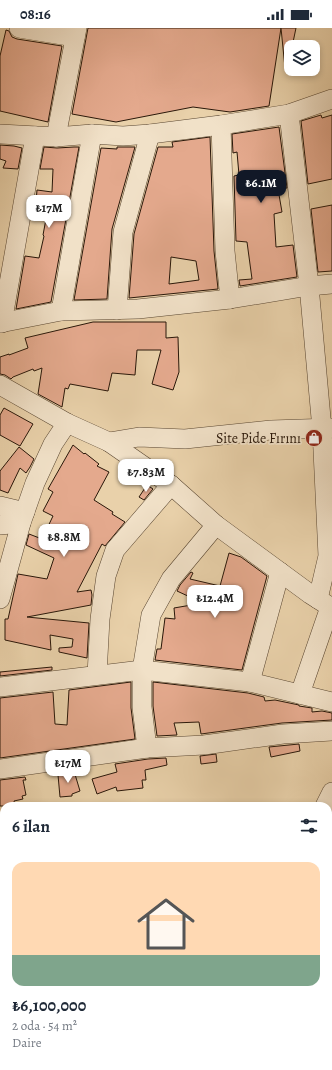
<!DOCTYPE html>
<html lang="tr">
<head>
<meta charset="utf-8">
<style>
  body { margin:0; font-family:Alegreya,serif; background:#f6f6f7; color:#1f2937; height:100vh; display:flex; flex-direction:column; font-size:15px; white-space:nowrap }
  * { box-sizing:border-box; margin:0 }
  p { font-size:13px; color:#747a83 }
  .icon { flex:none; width:22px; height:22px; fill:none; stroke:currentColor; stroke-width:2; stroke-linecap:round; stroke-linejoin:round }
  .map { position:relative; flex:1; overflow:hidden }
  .drawer { position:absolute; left:0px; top:774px; width:332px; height:268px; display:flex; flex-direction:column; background:#fff; border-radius:12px 12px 0 0; box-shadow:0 2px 6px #0003 }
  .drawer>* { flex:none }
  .controls { position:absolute; left:284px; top:12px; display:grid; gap:8px }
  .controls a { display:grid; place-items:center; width:36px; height:36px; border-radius:8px; background:#fff; box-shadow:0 2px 6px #0003; font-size:20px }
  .price { position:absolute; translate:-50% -34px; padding:0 9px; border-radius:8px; background:#fff; color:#222; font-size:13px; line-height:26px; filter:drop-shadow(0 1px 2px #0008) }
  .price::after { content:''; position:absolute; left:50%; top:24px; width:12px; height:9px; margin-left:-6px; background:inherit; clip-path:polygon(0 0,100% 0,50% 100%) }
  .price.current { background:#111827; color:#fff }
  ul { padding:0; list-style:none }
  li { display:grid; align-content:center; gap:8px; height:212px; padding:0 12px }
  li+li { border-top:1px solid #e0e1e3 }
  li span { display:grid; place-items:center; height:124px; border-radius:12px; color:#555 }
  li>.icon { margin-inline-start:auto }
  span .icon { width:72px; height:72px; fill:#fffc; stroke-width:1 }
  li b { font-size:17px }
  h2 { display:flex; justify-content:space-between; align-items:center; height:48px; padding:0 12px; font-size:17px }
  .status { display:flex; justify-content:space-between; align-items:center; height:28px; padding:0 20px; background:#fff; direction:ltr }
  .status svg { height:11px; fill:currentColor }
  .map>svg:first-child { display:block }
</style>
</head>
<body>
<div class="status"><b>08:16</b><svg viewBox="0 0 49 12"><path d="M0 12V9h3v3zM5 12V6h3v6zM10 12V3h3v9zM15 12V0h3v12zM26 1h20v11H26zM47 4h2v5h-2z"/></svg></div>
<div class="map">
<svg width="332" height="1042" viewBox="0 0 332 1042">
  <rect width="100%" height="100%" fill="#e9d1aa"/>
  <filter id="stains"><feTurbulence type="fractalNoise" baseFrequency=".005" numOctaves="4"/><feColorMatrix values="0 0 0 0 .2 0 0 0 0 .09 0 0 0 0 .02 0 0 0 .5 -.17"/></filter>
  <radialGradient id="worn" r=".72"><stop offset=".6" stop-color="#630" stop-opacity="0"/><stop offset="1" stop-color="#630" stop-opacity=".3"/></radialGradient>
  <g fill="#e4a98d" stroke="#291709" fill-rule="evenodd">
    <polygon points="88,0 281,0 269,78 230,84 193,79 116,94 72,86"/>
    <polygon points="281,0 296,0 292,19 291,19 291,24 288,40 285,40"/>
    <polygon points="6,2 9,3 12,9 17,11 62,18 48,94 0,83 0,28"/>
    <polygon points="321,87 322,90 332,87 332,151 308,156 301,93"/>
    <polygon points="279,99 287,160 278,161 282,184 274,186 276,219 293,217 297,249 240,258 239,252 252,251 247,214 236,213 234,148 239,147 237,124 233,125 232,106"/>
    <path d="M210,109l4,114 4,38 -89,9 5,-64 24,-87h15l-1,-5zM171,229l25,4 3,19 -30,4z"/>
    <polygon points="0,117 14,118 22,120 18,141 3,140 6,133 0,131"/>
    <polygon points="44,119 57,120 74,119 79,119 51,274 16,281 25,228 39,230 44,208 43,207 49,175 36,174 37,162 52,164 53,141 40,141"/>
    <polygon points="117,119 135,119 112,201 107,271 74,272 101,120 117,121"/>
    <polygon points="332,177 332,243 318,244 311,181"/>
    <polygon points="93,294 166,294 166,310 178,309 179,344 173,362 152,356 161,322 137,322 135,347 112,345 108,363 70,356 68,361 65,360 62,379 38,366 42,340 34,343 33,341 13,349 11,351 5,347 0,346 0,329 9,326 9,327 28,320 25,310"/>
    <polygon points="4,380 33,396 20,418 0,407 0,387"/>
    <polygon points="73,417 84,426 85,425 99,436 97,438 109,444 94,472 113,484 112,486 125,494 105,518 102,516 77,564 91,562 92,567 91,577 27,589 89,595 87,630 59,624 59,620 72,619 73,611 50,607 51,622 5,612 5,591 8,591 18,546 47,551 54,530 26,517 29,506 42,511 53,488 43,483 53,464 48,461"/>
    <polygon points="19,419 34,431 30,439 26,445 20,440 8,465 0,462 0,443"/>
    <polygon points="147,457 153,461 144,472 139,469"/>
    <polygon points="229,525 241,529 267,548 242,642 155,632 157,621 161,621 165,590 175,591 174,580 203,575 177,563 180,557 191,544 193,545 190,551 220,558"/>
    <polygon points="52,639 52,642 0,648 0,644"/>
    <polygon points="131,654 131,680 135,711 0,730 0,670 53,664 55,696 67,697 69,662"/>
    <polygon points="153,654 248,665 264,669 265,673 275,672 299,677 299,678 312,680 312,684 322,683 332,685 332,692 282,695 201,706 199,694 174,695 177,707 157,708 153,678"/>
    <polygon points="299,716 300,723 271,729 269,719"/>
    <polygon points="216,726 217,734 201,736 200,728"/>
    <polygon points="166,730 167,737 145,742 146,752 142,752 143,760 117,763 116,759 97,766 92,751 117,744 115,736 148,731"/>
    <polygon points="74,743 80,763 72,766 72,768 60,769 58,747"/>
    <polygon points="25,749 26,752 23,752 26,767 22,768 23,771 14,773 15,778 0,778 0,752"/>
  </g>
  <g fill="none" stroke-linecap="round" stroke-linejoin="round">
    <defs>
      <g id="minor">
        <polyline points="19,0 75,9"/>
        <polyline points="289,86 309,258 322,401 328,528 318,571"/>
        <polyline points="221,97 225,223 230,271"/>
        <polyline points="0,106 56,109 92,106 123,108 150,106 221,97 289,86 332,71"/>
        <polyline points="56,109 77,0"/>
        <polyline points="117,282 123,204 150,106"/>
        <polyline points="61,283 92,106"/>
        <polyline points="0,295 61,283 138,281 230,271 309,258 332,256"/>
        <polyline points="2,295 35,108"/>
        <polyline points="0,357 67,395 109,414 171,457 216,497 310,566 332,580"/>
        <polyline points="109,414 139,409 185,411 271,402 332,400"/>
        <polyline points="0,478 25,484"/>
        <polyline points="0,497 21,495"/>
        <polyline points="0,571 21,495 35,455 53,416 67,395"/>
        <polyline points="97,647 100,591 106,548 115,522 171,457"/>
        <polyline points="250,654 280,544"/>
        <polyline points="0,659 142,642 250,654 332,674"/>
        <polyline points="300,666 330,579"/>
        <polyline points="147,720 142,679 142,642 151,587 171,551 216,497"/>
        <polyline points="0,741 147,720 204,717 283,706 332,703"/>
        <polyline points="325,778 332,764"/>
        <polyline points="0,820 4,820"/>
        <polyline points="328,897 332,896"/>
        <polyline points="0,917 4,916"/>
        <polyline points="328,965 332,964"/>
        <polyline points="0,1019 4,1019"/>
        <polyline points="7,1038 11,1042"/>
        <polyline points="293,1042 293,1038"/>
      </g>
    </defs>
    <use href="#minor" stroke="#594631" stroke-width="20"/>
    <use href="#minor" stroke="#f1e1c8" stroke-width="19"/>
  </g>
  <defs>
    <symbol id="shop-disc" viewBox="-11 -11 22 22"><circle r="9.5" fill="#8f2418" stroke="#f1e1c8"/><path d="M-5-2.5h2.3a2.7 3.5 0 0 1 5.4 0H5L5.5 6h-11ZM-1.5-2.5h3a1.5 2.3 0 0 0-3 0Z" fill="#fff"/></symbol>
  </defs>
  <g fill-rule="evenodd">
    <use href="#shop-disc" x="304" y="400" width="20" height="20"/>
  </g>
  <g text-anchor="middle" stroke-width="3.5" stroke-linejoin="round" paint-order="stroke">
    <g font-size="14" fill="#291709" stroke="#f1e1c8" text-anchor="end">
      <text x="301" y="415">Site Pide Fırını</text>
    </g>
  </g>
  <rect width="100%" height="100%" filter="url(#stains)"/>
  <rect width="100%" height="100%" fill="url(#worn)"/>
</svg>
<div class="controls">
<a><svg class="icon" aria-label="layers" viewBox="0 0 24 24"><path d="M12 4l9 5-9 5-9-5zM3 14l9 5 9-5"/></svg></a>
</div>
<b class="price current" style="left:261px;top:176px">₺6.1M</b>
<b class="price" style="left:49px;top:201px">₺17M</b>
<b class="price" style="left:146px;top:465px">₺7.83M</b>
<b class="price" style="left:64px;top:530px">₺8.8M</b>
<b class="price" style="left:215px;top:591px">₺12.4M</b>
<b class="price" style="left:68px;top:756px">₺17M</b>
<section class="drawer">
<h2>6 ilan<svg class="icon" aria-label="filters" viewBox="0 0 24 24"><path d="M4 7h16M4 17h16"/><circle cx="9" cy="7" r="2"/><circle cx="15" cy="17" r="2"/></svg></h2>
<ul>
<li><span style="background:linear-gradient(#ffd9b3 75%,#7fa58c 0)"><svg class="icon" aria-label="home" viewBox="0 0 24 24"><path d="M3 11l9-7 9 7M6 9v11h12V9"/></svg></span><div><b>₺6,100,000</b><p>2 oda · 54 m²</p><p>Daire</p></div></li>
</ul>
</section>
</div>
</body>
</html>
